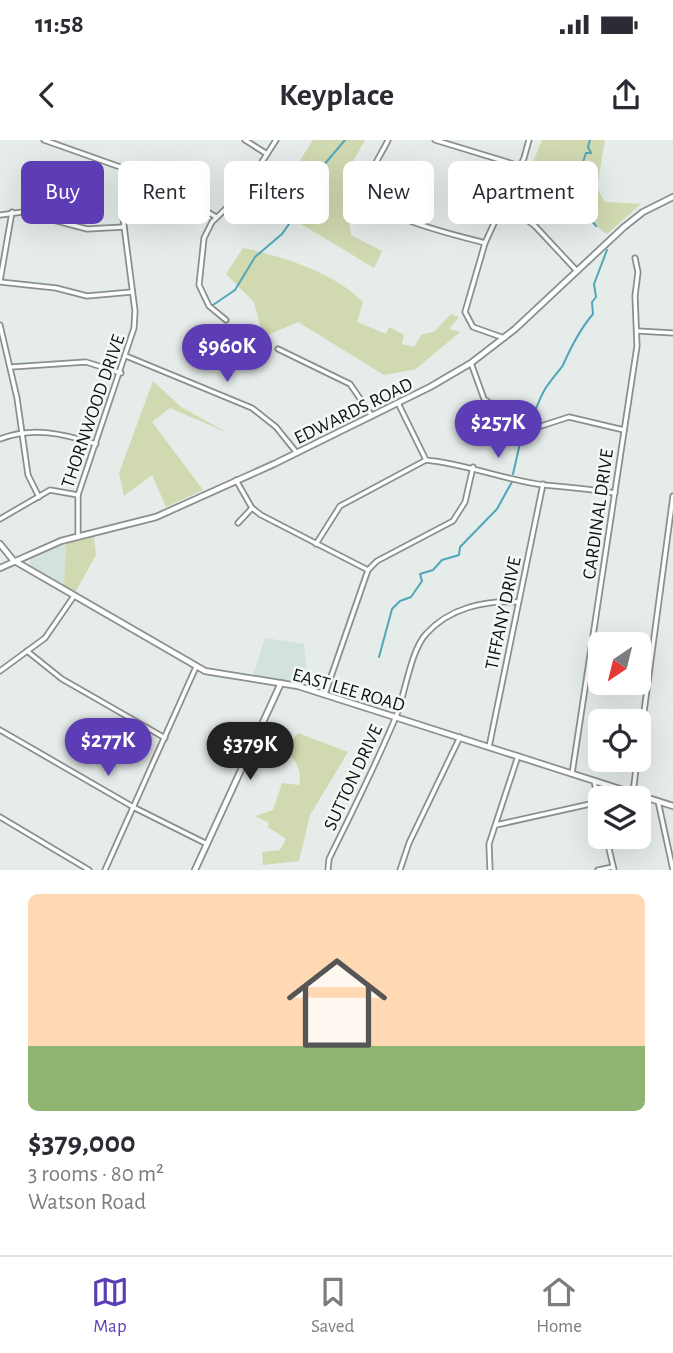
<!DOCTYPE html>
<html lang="en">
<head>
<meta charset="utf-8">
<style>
  body { margin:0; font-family:"Alegreya Sans",sans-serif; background:#f7f7f7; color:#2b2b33; height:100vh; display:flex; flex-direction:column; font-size:26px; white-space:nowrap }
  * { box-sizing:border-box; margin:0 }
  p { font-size:23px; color:#7c7c81 }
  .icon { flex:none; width:38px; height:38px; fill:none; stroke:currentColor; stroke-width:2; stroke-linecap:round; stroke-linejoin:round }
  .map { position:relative; height:730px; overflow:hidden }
  .side { display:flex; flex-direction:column; background:#fff; flex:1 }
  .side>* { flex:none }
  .top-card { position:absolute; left:21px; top:21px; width:632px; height:63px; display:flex; gap:14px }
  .needle { width:46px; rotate:215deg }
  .fabs { position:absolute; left:588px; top:492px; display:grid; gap:14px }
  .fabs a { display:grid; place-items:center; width:63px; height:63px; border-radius:10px; background:#fff; box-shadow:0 7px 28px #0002; font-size:35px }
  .price { position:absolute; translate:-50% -60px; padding:0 16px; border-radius:24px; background:#5d3db6; color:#fff; font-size:23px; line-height:46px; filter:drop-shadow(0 2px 4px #0008) }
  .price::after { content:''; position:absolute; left:50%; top:42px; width:21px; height:16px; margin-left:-10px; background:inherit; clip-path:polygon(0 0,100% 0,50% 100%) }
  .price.active { background:#222; color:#fff }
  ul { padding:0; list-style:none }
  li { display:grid; align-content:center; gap:14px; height:371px; padding:0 28px }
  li+li { border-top:2px solid #e1e1e2 }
  li span { display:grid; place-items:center; height:217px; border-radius:10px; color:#555 }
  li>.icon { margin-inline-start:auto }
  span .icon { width:126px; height:126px; fill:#fffc; stroke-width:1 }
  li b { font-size:30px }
  .chip { padding:0 24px; border-radius:10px; background:#fff; box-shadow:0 7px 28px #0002; font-size:24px; line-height:63px }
  .chip.active { background:#5d3db6; color:#fff }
  .status { display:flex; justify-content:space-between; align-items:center; height:49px; padding:0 35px; background:#fff; direction:ltr }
  .status svg { height:19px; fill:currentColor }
  header { display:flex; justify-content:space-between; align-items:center; height:91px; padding:0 28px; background:#fff; font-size:32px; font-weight:600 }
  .tabs { display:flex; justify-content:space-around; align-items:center; height:98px; border-top:2px solid #e1e1e2; background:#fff; font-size:19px; color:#7c7c81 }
  .tabs a { display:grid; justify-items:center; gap:4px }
  .tabs .active { color:#5d3db6 }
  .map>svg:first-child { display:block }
</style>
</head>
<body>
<div class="status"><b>11:58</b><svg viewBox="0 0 49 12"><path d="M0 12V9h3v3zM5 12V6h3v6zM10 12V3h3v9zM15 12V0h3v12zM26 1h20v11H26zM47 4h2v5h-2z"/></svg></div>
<header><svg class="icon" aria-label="back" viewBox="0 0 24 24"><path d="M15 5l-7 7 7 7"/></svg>Keyplace<svg class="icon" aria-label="share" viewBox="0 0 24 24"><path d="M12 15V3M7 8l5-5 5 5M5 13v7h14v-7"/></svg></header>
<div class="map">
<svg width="673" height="730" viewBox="0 0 673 730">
  <rect width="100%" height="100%" fill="#e5ece9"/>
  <g fill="#d3e2db">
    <polygon points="66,404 64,445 30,425 30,417"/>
    <polygon points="265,498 304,504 307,533 303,543 253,535"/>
  </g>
  <g fill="#d1d9b1">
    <polygon points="313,0 365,0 343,39 351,95 382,111 374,128 271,66"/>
    <polygon points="542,0 605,0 597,48 605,62 641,64 607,94 528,34"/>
    <path d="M243,108c40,9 91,24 120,54l-6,20 29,12 3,-7 15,8 -2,9 12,3 7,-12 14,-4 16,-17 8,3 -10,12 11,3 -44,37 -32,6 -86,-53 -35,15 -9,-35 -28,-28z"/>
    <polygon points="153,241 181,267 228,293 170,268 152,282 203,350 166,367 152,335 124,356 119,333"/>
    <polygon points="94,397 96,415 75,453 64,445 66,404"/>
    <path d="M298,593l50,19 -38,63 -11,46 -36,4 -1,-13 18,-2 6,-11 -18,-12 1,-4 -14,-7 18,-6 9,-27 17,2c4,-14 -4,-26 -14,-36z"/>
  </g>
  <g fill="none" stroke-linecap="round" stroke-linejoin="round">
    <g stroke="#51a6ba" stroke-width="2">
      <polyline points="590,0 588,7 591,13 586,13 583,22 578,22 579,44 586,46 585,73 596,86"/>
      <polyline points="213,165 235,150 255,117 282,94 299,70 311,40 345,0"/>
      <path d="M526,285c10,-11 11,-22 18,-34 4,-8 17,-22 19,-26 8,-18 17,-36 30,-51l-1,-12 4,-5 -2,-13 13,-34"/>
      <polyline points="513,334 523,290"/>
      <polyline points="379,517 392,469 400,461 411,457 422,441 420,434 433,430 442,420 459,415 460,407 497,369 513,340"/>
    </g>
    <defs>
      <g id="street">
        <polyline points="44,0 154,39 216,77"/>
        <polyline points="245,0 267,14"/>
        <path d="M388,0c-6,14 -22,34 -20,51 4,26 92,45 117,52"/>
        <polyline points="435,0 520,26"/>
        <polyline points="504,62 535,86 577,131"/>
        <polyline points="0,75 23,72 87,89 124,87"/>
        <polyline points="0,141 12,72"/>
        <polyline points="0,142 56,148 87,156 132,152"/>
        <polyline points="226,180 209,166 199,145 204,98 212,82 242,53 276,0"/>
        <polyline points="0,185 17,258 28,335 39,357"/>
        <polyline points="638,191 673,193"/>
        <polyline points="504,198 473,187 465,172 485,103 524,18 529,0"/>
        <polyline points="278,209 350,244 372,276"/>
        <polyline points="126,216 252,268 276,287 297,313"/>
        <polyline points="471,223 484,259 524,287 535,288 569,277 624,290"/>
        <polyline points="11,227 86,222 121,233"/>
        <path d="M398,263l28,57c41,4 78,20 118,25 24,2 47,4 71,8"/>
        <path d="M0,299c33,-13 64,-5 96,5"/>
        <polyline points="236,340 252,368 261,375 368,430"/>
        <polyline points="0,379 50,350 78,355"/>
        <polyline points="238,383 252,368"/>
        <polyline points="78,396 78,355 134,188 135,171 123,78 127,30"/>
        <polyline points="316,404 340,366 426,320"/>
        <polyline points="27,511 62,539 165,598"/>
        <polyline points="0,531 45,498 74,456"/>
        <polyline points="325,554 368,430 377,421 453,381 465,362 473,327"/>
        <polyline points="0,590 135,668 207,704"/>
        <polyline points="489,607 543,344"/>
        <polyline points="639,609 673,356"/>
        <polyline points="572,634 637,206 635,156 638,132 635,118"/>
        <polyline points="594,641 600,669"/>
        <polyline points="633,653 637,620"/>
        <polyline points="658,661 673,730"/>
        <polyline points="0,677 89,730"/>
        <polyline points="496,685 599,662"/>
        <polyline points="606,696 614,730"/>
        <polyline points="105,730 196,527"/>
        <path d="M328,730l1,-11c23,-47 48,-96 68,-145 8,-21 14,-64 29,-80 23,-26 59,-34 92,-32"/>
        <polyline points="400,730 409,703 460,597"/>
        <polyline points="490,730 489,704 518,616"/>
        <polyline points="598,730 613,727"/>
      </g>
      <g id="secondary">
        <polyline points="0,404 13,420 205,531 298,546 673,666"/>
        <polyline points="0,428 61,401 156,377 274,324 430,247 471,223 515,189 624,87 643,72 673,57"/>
        <polyline points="195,730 281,543"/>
      </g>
    </defs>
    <use href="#street" stroke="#8a908d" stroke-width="7"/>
    <use href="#secondary" stroke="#8a908d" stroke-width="8"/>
    <use href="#street" stroke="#fff" stroke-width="3.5"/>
    <use href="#secondary" stroke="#fff" stroke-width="4.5"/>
  </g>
  <g text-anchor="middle" stroke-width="5" stroke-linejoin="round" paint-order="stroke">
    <g font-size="19" fill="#101311" stroke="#f3faf6">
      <text transform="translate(353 270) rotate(-26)" y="7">EDWARDS ROAD</text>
      <text transform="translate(92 271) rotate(-71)" y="7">THORNWOOD DRIVE</text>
      <text transform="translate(597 374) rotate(-82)" y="7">CARDINAL DRIVE</text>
      <text transform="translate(502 473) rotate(-78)" y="7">TIFFANY DRIVE</text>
      <text transform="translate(349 549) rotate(16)" y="7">EAST LEE ROAD</text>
      <text transform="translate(352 637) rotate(-65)" y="7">SUTTON DRIVE</text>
    </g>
  </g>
</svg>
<div class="fabs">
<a><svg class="needle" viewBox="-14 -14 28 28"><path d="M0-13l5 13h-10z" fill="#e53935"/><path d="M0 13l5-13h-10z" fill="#7c7c81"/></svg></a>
<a><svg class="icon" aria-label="locate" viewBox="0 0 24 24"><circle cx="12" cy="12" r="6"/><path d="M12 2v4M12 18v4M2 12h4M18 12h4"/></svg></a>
<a><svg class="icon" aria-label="layers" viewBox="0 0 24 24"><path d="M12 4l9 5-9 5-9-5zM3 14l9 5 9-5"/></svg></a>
</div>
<b class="price" style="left:227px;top:244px">$960K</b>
<b class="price" style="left:498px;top:320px">$257K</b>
<b class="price" style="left:108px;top:638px">$277K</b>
<b class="price active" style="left:250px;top:642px">$379K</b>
<div class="top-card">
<a class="chip active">Buy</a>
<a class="chip">Rent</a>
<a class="chip">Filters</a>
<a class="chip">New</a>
<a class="chip">Apartment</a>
</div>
</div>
<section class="side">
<ul>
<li><span style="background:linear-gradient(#ffd9b3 70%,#8fb573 0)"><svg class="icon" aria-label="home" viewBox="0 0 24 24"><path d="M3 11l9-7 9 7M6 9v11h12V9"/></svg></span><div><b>$379,000</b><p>3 rooms · 80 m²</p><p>Watson Road</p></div></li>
</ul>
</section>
<nav class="tabs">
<a class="active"><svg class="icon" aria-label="map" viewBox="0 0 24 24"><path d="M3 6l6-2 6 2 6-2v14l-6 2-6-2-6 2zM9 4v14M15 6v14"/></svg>Map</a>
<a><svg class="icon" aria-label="saved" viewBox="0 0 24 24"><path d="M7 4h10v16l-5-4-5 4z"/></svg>Saved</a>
<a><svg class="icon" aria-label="home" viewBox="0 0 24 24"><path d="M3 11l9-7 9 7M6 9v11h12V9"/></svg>Home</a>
</nav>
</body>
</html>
